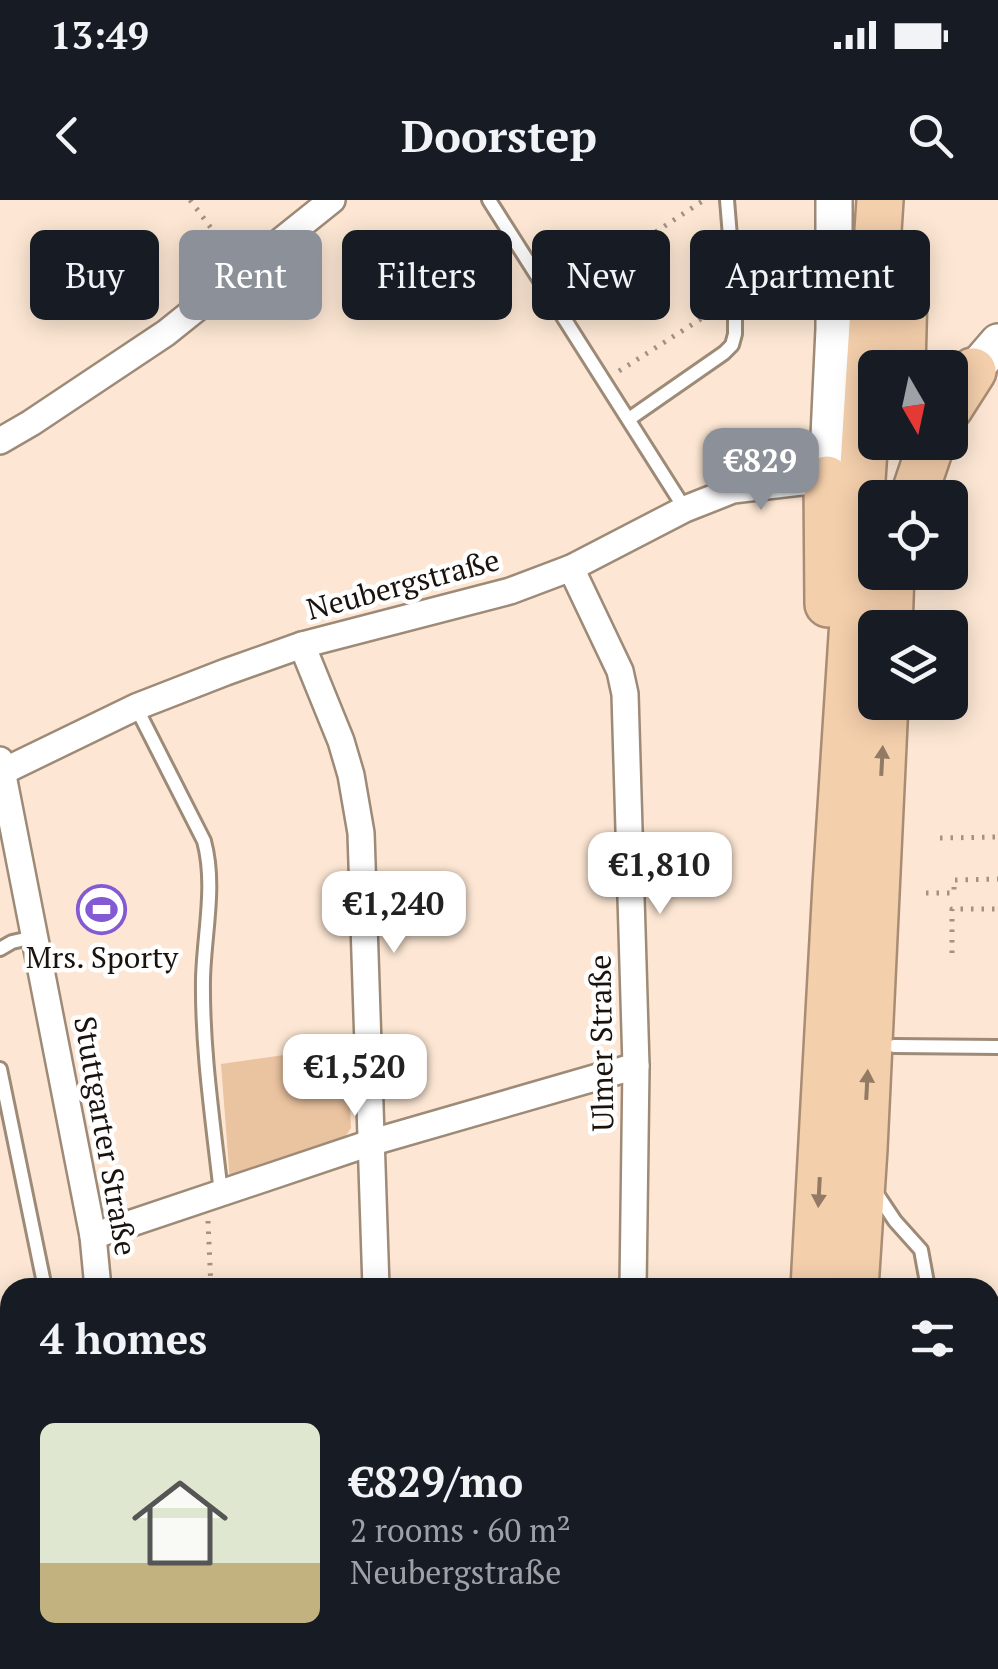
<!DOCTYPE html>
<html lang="en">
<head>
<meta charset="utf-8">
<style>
  body { margin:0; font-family:"PT Serif",serif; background:#242831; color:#f1f3f6; height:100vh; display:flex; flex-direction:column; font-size:38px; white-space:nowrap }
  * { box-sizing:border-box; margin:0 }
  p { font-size:32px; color:#9ea1a6 }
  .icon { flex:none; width:55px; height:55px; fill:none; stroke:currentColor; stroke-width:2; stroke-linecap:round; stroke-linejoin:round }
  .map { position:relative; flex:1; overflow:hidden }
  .drawer { position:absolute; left:0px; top:1078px; width:1000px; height:392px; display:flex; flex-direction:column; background:#171b24; border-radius:30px 30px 0 0; box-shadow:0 5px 25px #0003 }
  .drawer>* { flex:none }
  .top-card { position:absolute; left:30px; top:30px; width:940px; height:90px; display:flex; gap:20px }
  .needle { width:65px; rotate:171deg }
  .buttons { position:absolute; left:858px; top:150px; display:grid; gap:20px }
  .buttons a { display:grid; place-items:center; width:110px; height:110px; border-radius:15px; background:#171b24; box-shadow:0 5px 25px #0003; font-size:50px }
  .price { position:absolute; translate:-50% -85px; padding:0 22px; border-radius:20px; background:#fff; color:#222; font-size:32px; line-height:65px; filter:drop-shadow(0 2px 5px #0008) }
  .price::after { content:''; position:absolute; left:50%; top:60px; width:30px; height:22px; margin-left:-15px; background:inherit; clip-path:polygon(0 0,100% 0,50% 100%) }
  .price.on { background:#8c9099; color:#fff }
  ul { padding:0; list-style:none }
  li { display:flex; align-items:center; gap:30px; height:250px; padding:0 40px }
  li+li { border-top:2px solid #363941 }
  li span { display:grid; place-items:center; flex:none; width:280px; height:200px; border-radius:15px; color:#555 }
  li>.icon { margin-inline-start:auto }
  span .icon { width:120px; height:120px; fill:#fffc; stroke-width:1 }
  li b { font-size:42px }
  h2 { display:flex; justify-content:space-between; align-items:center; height:120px; padding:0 40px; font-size:42px }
  .pill { padding:0 35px; border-radius:15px; background:#171b24; box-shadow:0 5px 25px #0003; font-size:35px; line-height:90px }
  .pill.on { background:#8c9099; color:#fff }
  .status { display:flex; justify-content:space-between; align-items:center; height:70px; padding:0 50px; background:#171b24; direction:ltr }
  .status svg { height:28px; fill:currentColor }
  header { display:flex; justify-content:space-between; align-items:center; height:130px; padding:0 40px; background:#171b24; font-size:45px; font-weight:700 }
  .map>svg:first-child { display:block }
</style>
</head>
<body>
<div class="status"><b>13:49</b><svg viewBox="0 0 49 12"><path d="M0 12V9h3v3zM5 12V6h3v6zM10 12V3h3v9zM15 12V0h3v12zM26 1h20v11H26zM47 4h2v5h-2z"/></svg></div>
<header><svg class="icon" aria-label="back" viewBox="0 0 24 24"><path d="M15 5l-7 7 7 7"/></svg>Doorstep<svg class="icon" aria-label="search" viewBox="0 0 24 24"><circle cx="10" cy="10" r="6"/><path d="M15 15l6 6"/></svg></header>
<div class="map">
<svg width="998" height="1469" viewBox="0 0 998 1469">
  <rect width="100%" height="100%" fill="#fde7d4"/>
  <g fill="#eac3a0">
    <polygon points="347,846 351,928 340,944 230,981 221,864"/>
    <polygon points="998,1251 998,1404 990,1417 990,1261"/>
  </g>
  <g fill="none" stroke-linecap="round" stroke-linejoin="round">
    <defs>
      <g id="lane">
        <polyline points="489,0 685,309"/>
        <polyline points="629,219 724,153 732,145 735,134 735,97 727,0"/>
        <path d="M136,507l68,134c12,44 0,93 -1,138 -1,71 10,143 18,214"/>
        <polyline points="0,749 12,742 34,737"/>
        <polyline points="894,846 998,847"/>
        <polyline points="0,869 45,1088"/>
        <polyline points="875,991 895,1021 921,1050 928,1088"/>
        <polyline points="990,1261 998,1251"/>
        <polyline points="990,1417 998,1404"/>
        <polyline points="962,1469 966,1460"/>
      </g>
      <g id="street">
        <polyline points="0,241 31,223 166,133 332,0"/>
        <polyline points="571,368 620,471 625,494 636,866 633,1088"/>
        <polyline points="302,445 341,541 351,575 361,633 376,1088"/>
        <polyline points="0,560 93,1036 98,1088"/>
        <polyline points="0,573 136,507 226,472 302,445 510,391 571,368 685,309 733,290 827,279"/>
        <polyline points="93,1036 373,942 636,866"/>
        <polyline points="0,1145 10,1141"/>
        <polyline points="990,1355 998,1346"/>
        <polyline points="80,1469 81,1460"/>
        <polyline points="341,1469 342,1460"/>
        <polyline points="565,1469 567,1460"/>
        <polyline points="680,1469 682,1460"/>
        <polyline points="923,1469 927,1460"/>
      </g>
      <g id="secondary">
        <polyline points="973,171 998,142"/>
        <polyline points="827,279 834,129 834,0"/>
      </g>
      <g id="highway">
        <polyline points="902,168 904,90"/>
        <polyline points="950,207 973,171"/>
        <polyline points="827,279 828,404"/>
        <polyline points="913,298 932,242"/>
        <polyline points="889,428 891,372"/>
        <polyline points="814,1088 836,685 880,0"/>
        <polyline points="855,1088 864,949 885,502"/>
        <polyline points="793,1469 794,1460"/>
        <polyline points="831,1469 832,1460"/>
      </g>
    </defs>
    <use href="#lane" stroke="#9d8a77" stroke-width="18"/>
    <use href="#street" stroke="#9d8a77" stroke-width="30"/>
    <use href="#secondary" stroke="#9d8a77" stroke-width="40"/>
    <use href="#highway" stroke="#a88d74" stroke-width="50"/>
    <g stroke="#a39284" stroke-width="5" stroke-dasharray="2.5 8" stroke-linecap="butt">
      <polyline points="190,0 230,53"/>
      <polyline points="568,90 704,0"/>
      <polyline points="619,171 715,110"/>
      <polyline points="746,260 797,244"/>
      <polyline points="731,266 733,255 794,237"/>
      <polyline points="940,638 998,637"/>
      <polyline points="926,693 954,693 954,680 998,679"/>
      <polyline points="952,753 952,709 998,709"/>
      <polyline points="208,1021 211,1088"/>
    </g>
    <use href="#lane" stroke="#fff" stroke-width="12"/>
    <use href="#street" stroke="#fff" stroke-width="25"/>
    <use href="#secondary" stroke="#fff" stroke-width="35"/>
    <use href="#highway" stroke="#f4cfac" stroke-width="45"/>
  </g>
  <defs><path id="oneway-solid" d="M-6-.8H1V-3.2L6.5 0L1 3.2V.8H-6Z" transform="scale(2.5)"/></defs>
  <g fill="#927a64">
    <use href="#oneway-solid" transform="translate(882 561) rotate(-87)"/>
    <use href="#oneway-solid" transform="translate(867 885) rotate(-87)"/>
    <use href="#oneway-solid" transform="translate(819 992) rotate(93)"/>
  </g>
  <defs>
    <symbol id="stadium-ring" viewBox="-11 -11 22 22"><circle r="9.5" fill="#fff" stroke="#835ad4" stroke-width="1.5"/><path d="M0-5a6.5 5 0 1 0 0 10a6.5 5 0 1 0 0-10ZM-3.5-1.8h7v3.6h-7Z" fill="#835ad4"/></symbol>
  </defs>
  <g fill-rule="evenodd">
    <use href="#stadium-ring" x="74" y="682" width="55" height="55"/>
  </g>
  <g text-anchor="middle" stroke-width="9" stroke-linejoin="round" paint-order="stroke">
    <g font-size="30" fill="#1a120c" stroke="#fff">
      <text transform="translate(403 385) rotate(-15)" y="10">Neubergstraße</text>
      <text transform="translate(602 843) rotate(-91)" y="10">Ulmer Straße</text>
      <text transform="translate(105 936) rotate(80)" y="10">Stuttgarter Straße</text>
    </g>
    <g font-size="30" fill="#1a120c" stroke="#fff">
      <text x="102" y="768">Mrs. Sporty</text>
    </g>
  </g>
</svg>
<div class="buttons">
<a><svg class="needle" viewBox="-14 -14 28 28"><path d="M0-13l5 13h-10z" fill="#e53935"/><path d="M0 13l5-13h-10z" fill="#9ea1a6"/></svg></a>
<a><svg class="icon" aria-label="locate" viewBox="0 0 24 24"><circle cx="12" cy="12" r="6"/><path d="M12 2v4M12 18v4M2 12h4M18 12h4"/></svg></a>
<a><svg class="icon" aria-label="layers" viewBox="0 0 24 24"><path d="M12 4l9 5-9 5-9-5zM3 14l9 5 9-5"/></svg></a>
</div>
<b class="price on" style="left:761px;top:313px">€829</b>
<b class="price" style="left:660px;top:717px">€1,810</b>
<b class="price" style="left:394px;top:756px">€1,240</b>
<b class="price" style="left:355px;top:919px">€1,520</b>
<div class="top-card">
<a class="pill">Buy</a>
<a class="pill on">Rent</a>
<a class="pill">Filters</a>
<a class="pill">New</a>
<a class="pill">Apartment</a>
</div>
<section class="drawer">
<h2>4 homes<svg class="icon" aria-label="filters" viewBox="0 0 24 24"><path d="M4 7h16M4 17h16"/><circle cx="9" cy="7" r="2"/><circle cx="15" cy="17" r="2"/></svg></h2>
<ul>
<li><span style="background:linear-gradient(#dfe7d0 70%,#c2b280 0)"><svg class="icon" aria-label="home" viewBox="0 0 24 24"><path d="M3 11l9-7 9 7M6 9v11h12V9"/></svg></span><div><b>€829/mo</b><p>2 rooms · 60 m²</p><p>Neubergstraße</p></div></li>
</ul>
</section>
</div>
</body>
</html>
